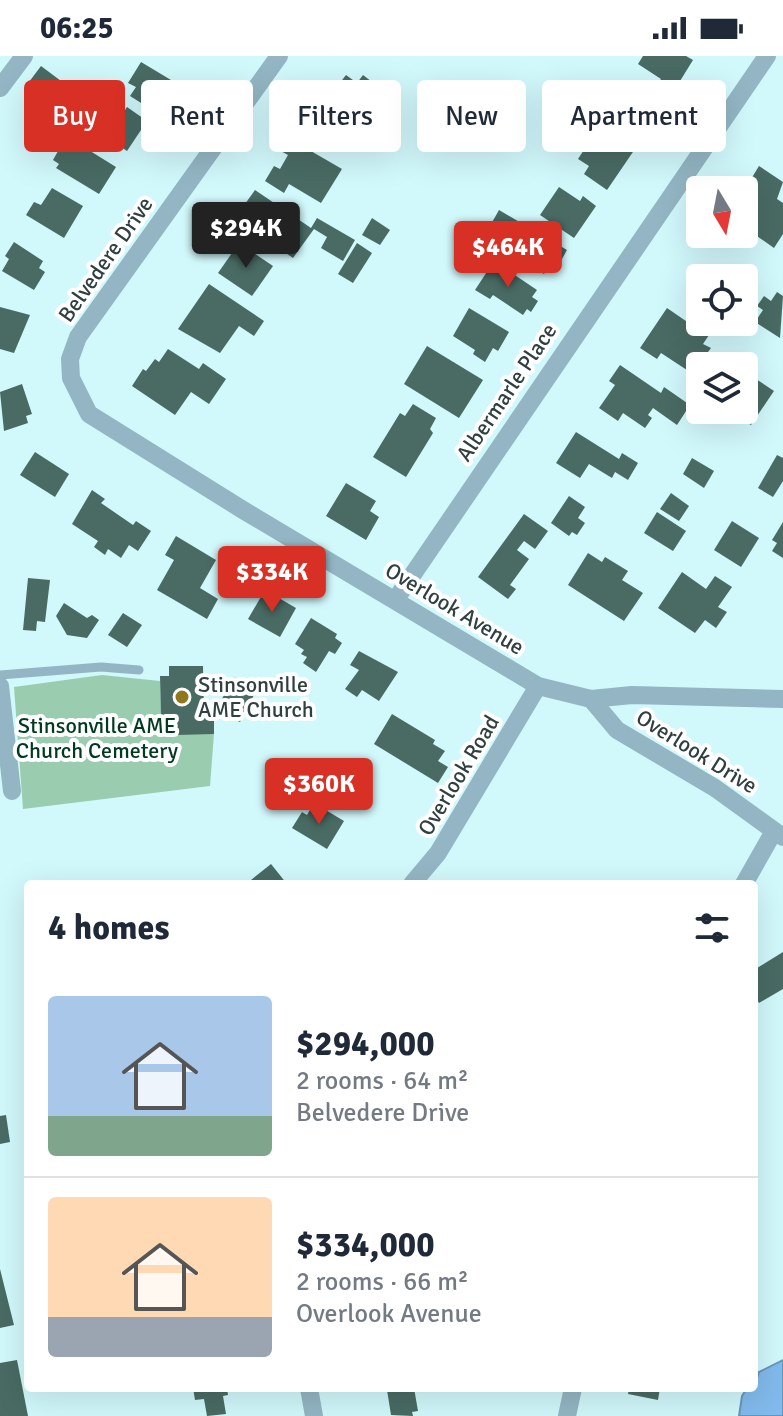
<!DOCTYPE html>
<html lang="en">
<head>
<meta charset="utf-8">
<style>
  body { margin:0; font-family:Signika,sans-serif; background:#f6f6f7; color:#1f2937; height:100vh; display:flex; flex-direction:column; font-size:30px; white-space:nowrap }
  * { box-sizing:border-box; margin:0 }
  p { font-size:26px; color:#747a83 }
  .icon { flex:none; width:44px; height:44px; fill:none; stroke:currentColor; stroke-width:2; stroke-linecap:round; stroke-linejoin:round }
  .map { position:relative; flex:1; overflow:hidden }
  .drawer { position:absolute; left:24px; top:824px; width:734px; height:512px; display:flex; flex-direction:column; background:#fff; border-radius:8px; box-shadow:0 8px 32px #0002 }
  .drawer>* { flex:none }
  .guide { position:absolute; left:24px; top:24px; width:736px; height:72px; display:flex; gap:16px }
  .needle { width:52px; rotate:170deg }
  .tools { position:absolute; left:686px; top:120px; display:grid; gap:16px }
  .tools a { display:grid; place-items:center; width:72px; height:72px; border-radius:8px; background:#fff; box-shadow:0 8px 32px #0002; font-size:40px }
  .price { position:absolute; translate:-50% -68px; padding:0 18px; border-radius:8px; background:#d93025; color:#fff; font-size:26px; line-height:52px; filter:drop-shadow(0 2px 4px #0008) }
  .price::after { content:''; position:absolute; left:50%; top:48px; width:24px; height:18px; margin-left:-12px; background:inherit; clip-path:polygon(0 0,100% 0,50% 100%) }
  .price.on { background:#222; color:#fff }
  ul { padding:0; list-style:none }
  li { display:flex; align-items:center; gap:24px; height:200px; padding:0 24px }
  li+li { border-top:2px solid #e0e1e3 }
  li span { display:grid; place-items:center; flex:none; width:224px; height:160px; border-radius:8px; color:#555 }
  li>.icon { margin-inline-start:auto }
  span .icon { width:96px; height:96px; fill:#fffc; stroke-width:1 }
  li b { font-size:34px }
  h2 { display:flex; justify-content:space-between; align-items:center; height:96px; padding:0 24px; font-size:34px }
  .pill { padding:0 28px; border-radius:8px; background:#fff; box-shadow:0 8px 32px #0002; font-size:28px; line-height:72px }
  .pill.on { background:#d93025; color:#fff }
  .status { display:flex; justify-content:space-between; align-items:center; height:56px; padding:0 40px; background:#fff; direction:ltr }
  .status svg { height:22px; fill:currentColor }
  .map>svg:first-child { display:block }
</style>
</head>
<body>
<div class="status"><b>06:25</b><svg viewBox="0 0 49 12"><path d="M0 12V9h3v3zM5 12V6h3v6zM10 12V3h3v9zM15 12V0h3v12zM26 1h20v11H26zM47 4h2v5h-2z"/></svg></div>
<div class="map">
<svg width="783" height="1360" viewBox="0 0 783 1360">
  <rect width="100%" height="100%" fill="#d1f8fb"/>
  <polygon fill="#9acdaf" points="102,619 160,625 161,663 177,664 177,678 214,678 210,730 23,753 14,631"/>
  <polygon fill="#81baec" stroke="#6995b9" stroke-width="2" points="783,1304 783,1360 739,1360 742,1340 747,1332 754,1332 759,1316"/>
  <g fill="#496b64">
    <polygon points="643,0 686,0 693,4 672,38 657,29 661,23 638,8"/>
    <polygon points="141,6 176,27 157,57 130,40 136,31 128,27"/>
    <polygon points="41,10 61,25 46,45 26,30"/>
    <polygon points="346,19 357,27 363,19 380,32 346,80 321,63 341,35 336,32"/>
    <polygon points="127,51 147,65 127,95 107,81"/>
    <polygon points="620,79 637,90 607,134 584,118 589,110 578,103 593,80 611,92"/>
    <polygon points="285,80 342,113 321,147 289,128 284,137 265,125 274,110 280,113 288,99 277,93"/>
    <polygon points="74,85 116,111 99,138 56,112 59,108 53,104 62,88 70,92"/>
    <polygon points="759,110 783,126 777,143 783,147 783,178 774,192 744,171 744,143 753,131 748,128"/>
    <polygon points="559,131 580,145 583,140 596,150 574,182 540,159"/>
    <polygon points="52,132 83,150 64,182 26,159 34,146 41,149"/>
    <polygon points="255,134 311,172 317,162 355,184 343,205 321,192 327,181 314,173 293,202 235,162"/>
    <polygon points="499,154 567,194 557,212 550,207 544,218 517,201 519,196 486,177"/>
    <polygon points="372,162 390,174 380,189 362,179"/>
    <polygon points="14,186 43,205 39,212 45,216 34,234 2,215 9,203 5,200"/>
    <polygon points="239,187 273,210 252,240 218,217"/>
    <polygon points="357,187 372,197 353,227 338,218"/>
    <polygon points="494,205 537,234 532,241 538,245 531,256 527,253 523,259 493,239 490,243 475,234"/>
    <polygon points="209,228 264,265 254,280 239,270 220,297 178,273"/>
    <polygon points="777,236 783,240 780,282 755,266 763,254 757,250 764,240 771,245"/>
    <polygon points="0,251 30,259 14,297 0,293"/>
    <polygon points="469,252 509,276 498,295 493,292 485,306 473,298 475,294 453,280"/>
    <polygon points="667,252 699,274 702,269 711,276 703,288 711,292 705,300 719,310 700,310 700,317 695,314 693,318 661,297 657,303 640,292"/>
    <polygon points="427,290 483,324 459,362 404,328"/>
    <polygon points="168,293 199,313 203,307 226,323 209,348 191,336 175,359 132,330 143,313 146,315 155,303 159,306"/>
    <polygon points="620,309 661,337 664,331 690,349 677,369 653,352 648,359 652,362 645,372 623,357 618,365 599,352 615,329 609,325"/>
    <polygon points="756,323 774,335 751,369 733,357 744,354 744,341"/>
    <polygon points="22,328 32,358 26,360 28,367 4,375 0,336"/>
    <polygon points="413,348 436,362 430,373 433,377 406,421 373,401 400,357 405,360"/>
    <polygon points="576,376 619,403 622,397 638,407 628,424 615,416 612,422 589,408 580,422 556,407"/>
    <polygon points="35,396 69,418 55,441 20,419"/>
    <polygon points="777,399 783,402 783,425 773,441 758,432"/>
    <polygon points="692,402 714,415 704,432 683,418"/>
    <polygon points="346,427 376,445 370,455 379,461 366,484 326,460"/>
    <polygon points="92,434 105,443 101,447 133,469 136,465 151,475 138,495 129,489 121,502 108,493 105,499 94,491 98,485 72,468"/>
    <polygon points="671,437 689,450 679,465 660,453"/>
    <polygon points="569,440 585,451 578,462 585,467 577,479 572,476 569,480 551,467"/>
    <polygon points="657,456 686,475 673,495 644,477"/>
    <polygon points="524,458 548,475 535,493 524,485 517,494 529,503 510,529 516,533 508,543 478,521"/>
    <polygon points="732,465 759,482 741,511 714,494"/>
    <polygon points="783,466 783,502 772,495 777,487 772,484"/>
    <polygon points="176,480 216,504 200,532 218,543 207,563 157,534 174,504 165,499"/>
    <polygon points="588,497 602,506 605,501 628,515 622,524 643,537 624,565 568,529"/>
    <polygon points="682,516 706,533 715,520 732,531 718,551 727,556 716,572 705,564 695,577 658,552"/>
    <polygon points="28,522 50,524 45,566 37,565 36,575 23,574"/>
    <polygon points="265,534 296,552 280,581 248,563"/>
    <polygon points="64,547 87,562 92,559 99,564 87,582 67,579 56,560"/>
    <polygon points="123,557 142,569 127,591 108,579"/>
    <polygon points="311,562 337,578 335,582 342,587 335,598 329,595 316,616 303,607 307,601 301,598 304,594 295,588"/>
    <polygon points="359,595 398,616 379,645 362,634 357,641 345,633 359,614 350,609"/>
    <polygon points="169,610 203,610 204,657 214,657 214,678 177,679 177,664 161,663 160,620 169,620"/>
    <polygon points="233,621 257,633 240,666 229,661 234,651 221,645"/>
    <polygon points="392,658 435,684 433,688 445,695 438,705 448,711 438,727 374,688"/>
    <polygon points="346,705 365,716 344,751 326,740"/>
    <polygon points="314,747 344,765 327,793 292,772 302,756 307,759"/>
    <polygon points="271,808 287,828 246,828"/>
    <polygon points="783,896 783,933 759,947 754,939 754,914"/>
    <polygon points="6,1059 10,1086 0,1088 0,1060"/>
    <polygon points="0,1213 14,1269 0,1272"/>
    <polygon points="17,1304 28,1360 0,1360 0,1307"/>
    <polygon points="193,1332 227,1332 228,1339 223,1340 226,1358 207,1360 204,1343 195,1344"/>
    <polygon points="414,1332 418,1355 412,1356 413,1360 391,1359 387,1334"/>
    <polygon points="629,1332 660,1332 658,1344 628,1338"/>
  </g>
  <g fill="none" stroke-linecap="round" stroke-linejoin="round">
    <polyline stroke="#94b6c4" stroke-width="9" points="0,619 101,611 139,614"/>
    <g stroke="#94b6c4" stroke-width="18">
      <polyline points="279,0 78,281 70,303 71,322 89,358 243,454 538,630 591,643 632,639 783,643"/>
      <polyline points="0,32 24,0"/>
      <polyline points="396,543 767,0"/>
      <polyline points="0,630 12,735"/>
      <polyline points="591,643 617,674 715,732 783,781"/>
      <polyline points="412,828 438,797 538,630"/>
      <polyline points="744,828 774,775"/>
      <polyline points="309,1332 314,1360"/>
      <polyline points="567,1360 573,1332"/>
    </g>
  </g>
  <circle fill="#90771c" stroke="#fff" stroke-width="3" cx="182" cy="641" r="8"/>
  <g text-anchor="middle" stroke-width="8" stroke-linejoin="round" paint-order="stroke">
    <g font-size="22" fill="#304041" stroke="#fff">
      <text transform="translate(105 203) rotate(-55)" y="8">Belvedere Drive</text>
      <text transform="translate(506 336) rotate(-56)" y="8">Albermarle Place</text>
      <text transform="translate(455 552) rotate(31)" y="8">Overlook Avenue</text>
      <text transform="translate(697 695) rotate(32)" y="8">Overlook Drive</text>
      <text transform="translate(458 719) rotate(-59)" y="8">Overlook Road</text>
    </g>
    <g font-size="22" fill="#304041" stroke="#fff" text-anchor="start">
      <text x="198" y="636">Stinsonville<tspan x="198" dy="25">AME Church</tspan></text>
    </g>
    <g font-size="22" fill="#003b21" stroke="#fff">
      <text x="97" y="677">Stinsonville AME<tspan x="97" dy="25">Church Cemetery</tspan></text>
    </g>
  </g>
</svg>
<div class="tools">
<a><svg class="needle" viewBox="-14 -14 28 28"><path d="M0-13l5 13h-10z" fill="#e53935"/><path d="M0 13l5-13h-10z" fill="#747a83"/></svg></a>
<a><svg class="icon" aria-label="locate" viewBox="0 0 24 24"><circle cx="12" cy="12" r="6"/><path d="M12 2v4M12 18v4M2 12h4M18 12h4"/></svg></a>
<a><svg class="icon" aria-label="layers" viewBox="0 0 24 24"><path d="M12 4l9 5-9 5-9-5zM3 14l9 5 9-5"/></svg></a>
</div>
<b class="price on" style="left:246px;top:214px">$294K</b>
<b class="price" style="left:508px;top:233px">$464K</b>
<b class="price" style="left:272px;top:558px">$334K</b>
<b class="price" style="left:319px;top:770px">$360K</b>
<div class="guide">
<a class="pill on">Buy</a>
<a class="pill">Rent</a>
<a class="pill">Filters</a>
<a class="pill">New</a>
<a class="pill">Apartment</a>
</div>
<section class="drawer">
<h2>4 homes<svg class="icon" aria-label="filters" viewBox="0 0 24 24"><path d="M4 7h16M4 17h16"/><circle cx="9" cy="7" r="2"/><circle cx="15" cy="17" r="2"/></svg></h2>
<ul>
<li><span style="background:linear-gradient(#a9c7e8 75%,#7fa58c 0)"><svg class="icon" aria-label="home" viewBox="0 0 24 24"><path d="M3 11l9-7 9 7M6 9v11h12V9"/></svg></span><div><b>$294,000</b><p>2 rooms · 64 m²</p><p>Belvedere Drive</p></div></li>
<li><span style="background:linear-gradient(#ffd9b3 75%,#9aa5b1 0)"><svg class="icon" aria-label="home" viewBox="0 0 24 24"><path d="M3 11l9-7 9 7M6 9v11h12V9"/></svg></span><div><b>$334,000</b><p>2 rooms · 66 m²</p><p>Overlook Avenue</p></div></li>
</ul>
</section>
</div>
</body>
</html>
